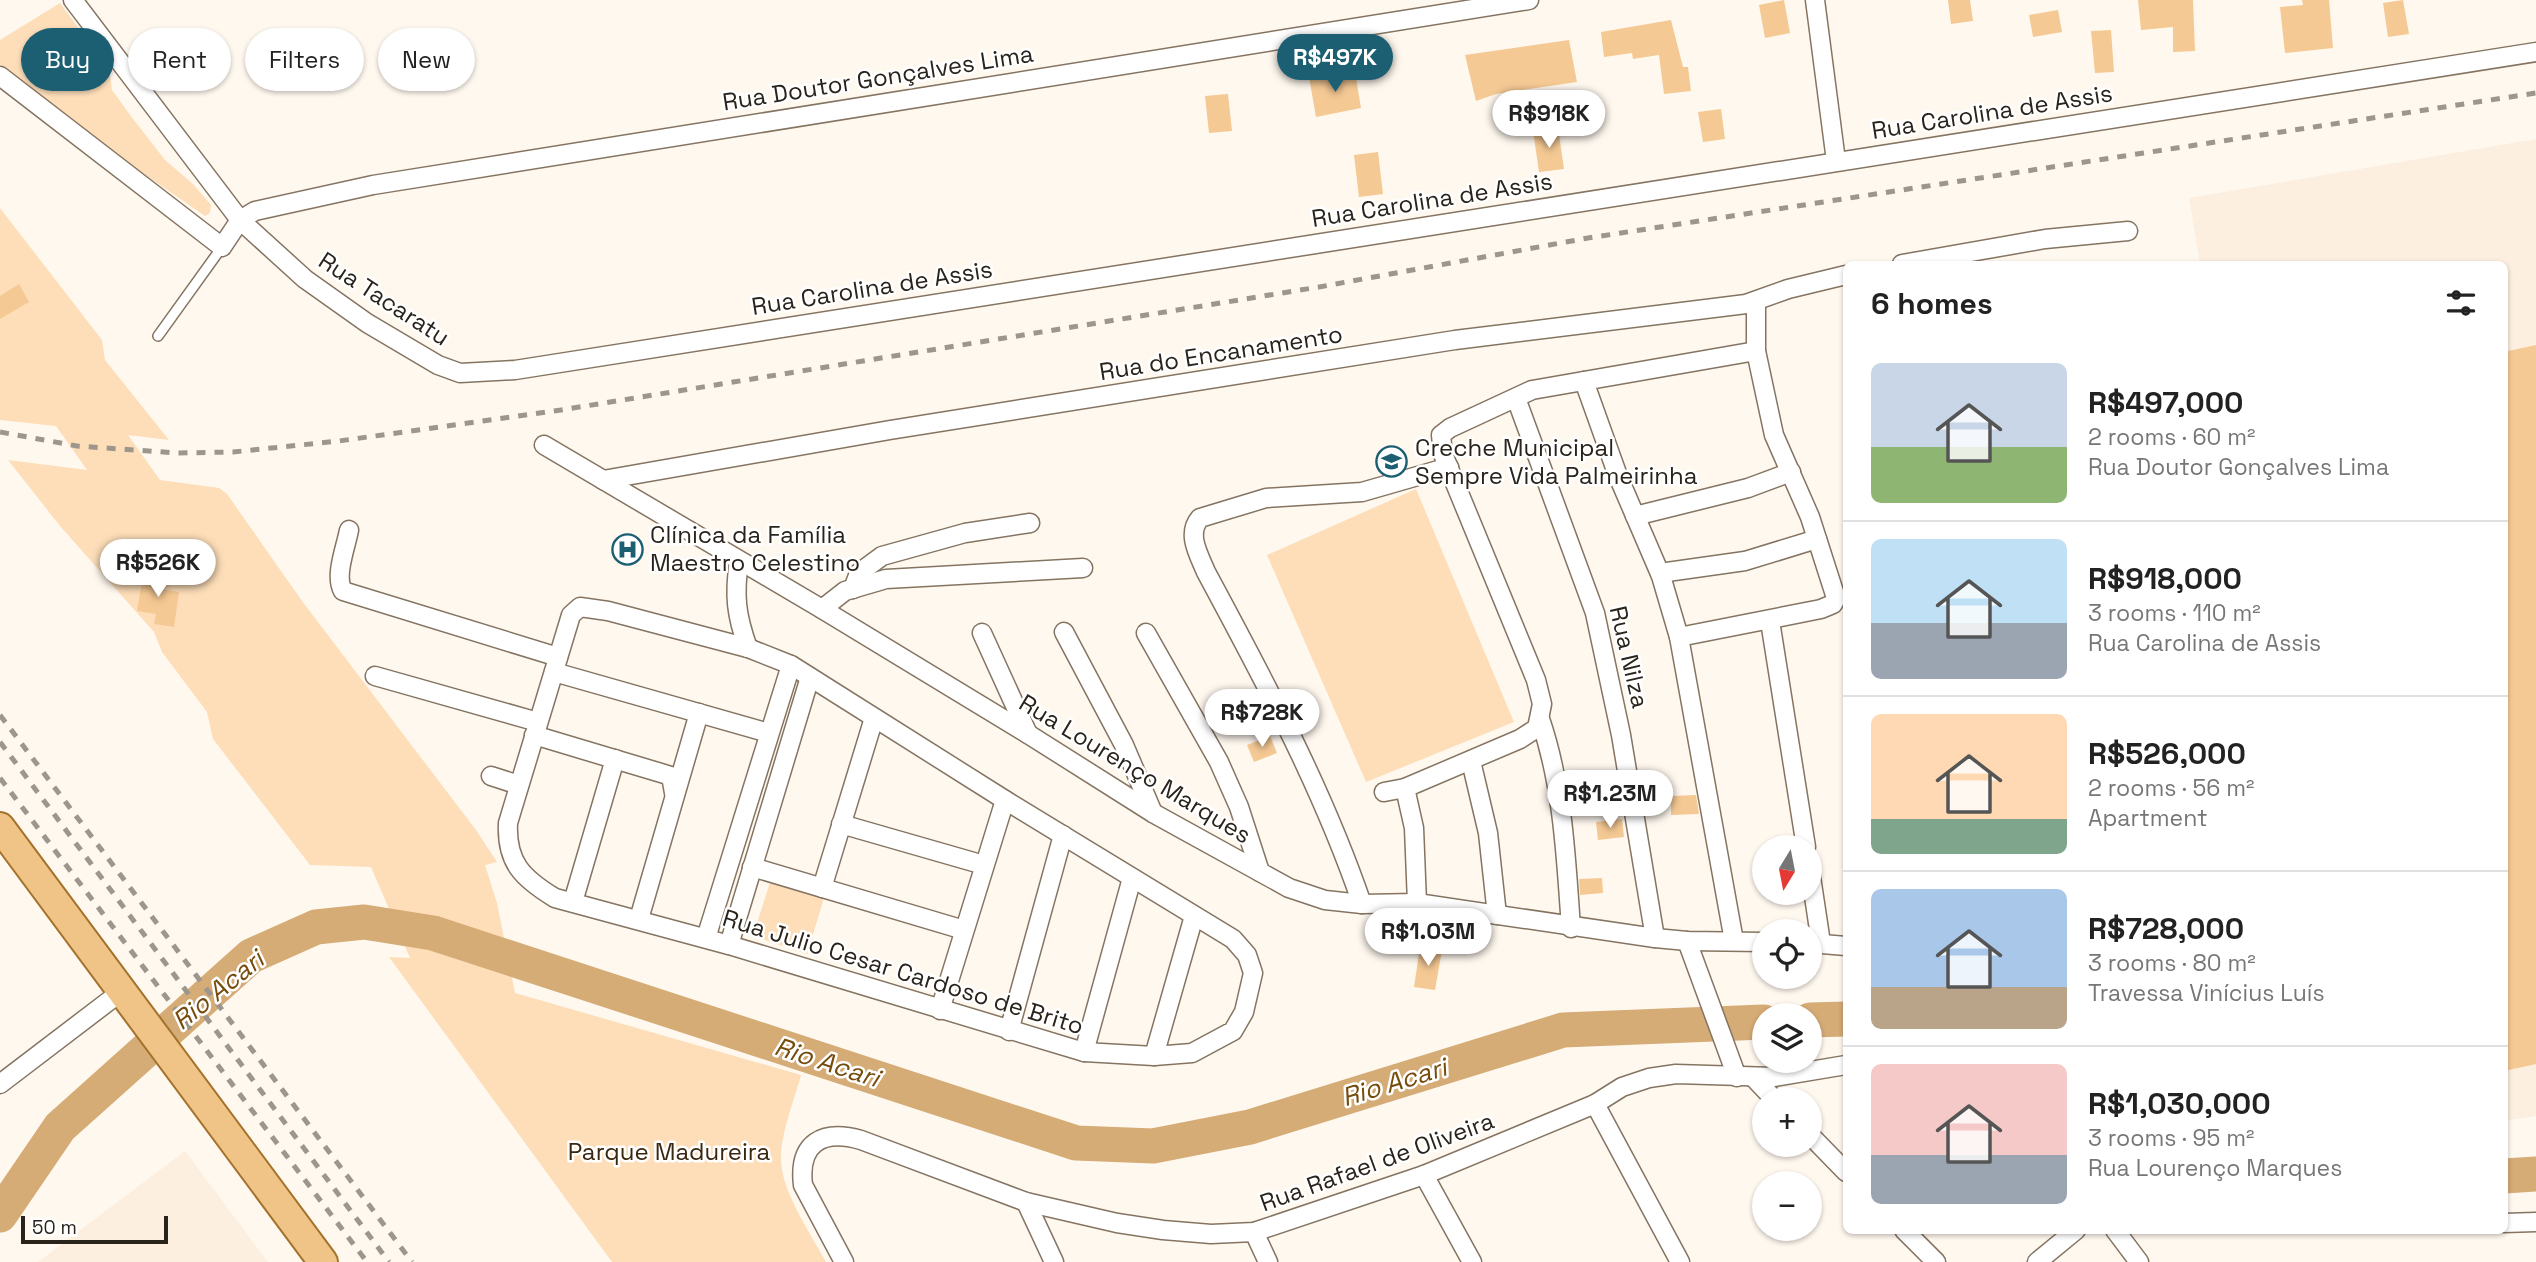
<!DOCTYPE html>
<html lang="en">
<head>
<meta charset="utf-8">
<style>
  body { margin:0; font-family:"Space Grotesk",sans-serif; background:#f2f2f2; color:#222; height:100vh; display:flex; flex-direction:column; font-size:26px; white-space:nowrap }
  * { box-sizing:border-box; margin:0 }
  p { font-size:23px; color:#767676 }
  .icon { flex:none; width:38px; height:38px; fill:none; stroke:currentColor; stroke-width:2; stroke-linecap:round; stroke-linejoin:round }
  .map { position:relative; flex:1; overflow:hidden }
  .side { position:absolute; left:1843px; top:261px; width:665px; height:973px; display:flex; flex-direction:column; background:#fff; border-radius:10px; box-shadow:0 2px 5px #0004 }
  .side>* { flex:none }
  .banner { position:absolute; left:21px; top:28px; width:665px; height:63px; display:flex; gap:14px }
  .needle { width:46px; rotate:190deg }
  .fabs { position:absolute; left:1752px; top:835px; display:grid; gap:14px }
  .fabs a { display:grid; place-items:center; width:70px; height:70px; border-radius:50%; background:#fff; box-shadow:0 2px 5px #0004; font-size:35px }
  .scale { position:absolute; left:21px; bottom:18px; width:147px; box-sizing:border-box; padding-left:7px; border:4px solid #29231b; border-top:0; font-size:19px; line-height:24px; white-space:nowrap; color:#29231b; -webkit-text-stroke:5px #fff; paint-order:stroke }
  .price { position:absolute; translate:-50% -60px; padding:0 16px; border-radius:24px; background:#fff; color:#222; font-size:23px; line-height:46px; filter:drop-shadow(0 2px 4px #0008) }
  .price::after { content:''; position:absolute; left:50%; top:42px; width:21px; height:16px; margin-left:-10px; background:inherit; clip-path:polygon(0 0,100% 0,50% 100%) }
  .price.selected { background:#1c5f72; color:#fff }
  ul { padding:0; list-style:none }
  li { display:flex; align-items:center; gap:21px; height:175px; padding:0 28px }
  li+li { border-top:2px solid #e0e0e0 }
  li span { display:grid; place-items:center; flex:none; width:196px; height:140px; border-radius:10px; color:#555 }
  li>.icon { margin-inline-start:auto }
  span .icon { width:84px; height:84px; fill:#fffc; stroke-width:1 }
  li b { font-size:30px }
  h2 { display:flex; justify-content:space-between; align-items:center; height:84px; padding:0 28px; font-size:30px }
  .chip { padding:0 24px; border-radius:32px; background:#fff; box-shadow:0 2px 5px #0004; font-size:24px; line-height:63px }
  .chip.selected { background:#1c5f72; color:#fff }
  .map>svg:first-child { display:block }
</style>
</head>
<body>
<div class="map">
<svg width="2536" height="1262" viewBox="0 0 2536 1262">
  <rect width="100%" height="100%" fill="#fff8ef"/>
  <g fill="#fdefdf">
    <polygon points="2536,139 2536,1116 2504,1121 2504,264 2200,264 2189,198"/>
    <polygon points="185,1151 268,1262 38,1262"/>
  </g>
  <g fill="#fddeb9">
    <polygon points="60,3 109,69 112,90 130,115 165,160 193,184 211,205 210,213 205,216 66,120 5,72 0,64 0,40"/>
    <path d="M0,208l102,132 3,20 64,80 -41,-5 32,45 59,8 8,6 75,107 174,229 21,32 -12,3 12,38 18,90 286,82c-7,26 -20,57 -20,84 0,32 30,75 45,103h-214l-223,-305 21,1 -39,-91 -61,-2 -97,-126 -6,-27 -45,-60 -8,-20 -94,-106 -52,-66 79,10 -31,-44 -56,-6z"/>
    <polygon points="1416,489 1514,722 1366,782 1267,555"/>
    <polygon points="770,882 824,898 807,954 753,936"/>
  </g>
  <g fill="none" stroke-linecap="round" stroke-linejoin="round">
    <g stroke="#d5ab76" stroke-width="35">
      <polyline points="1810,1020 1846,1019"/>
      <polyline points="2504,1176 2536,1174"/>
      <polyline points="0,1215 60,1127 251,956 316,927 364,922 433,933 1076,1143 1153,1146 1250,1127 1563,1030 1764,1022"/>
    </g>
  </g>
  <g fill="#f5c994">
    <polygon points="1784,0 1790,33 1765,38 1759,5"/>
    <polygon points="1948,0 1970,0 1973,21 1951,24"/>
    <polygon points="2138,0 2193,0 2195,51 2173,52 2173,27 2141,30"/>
    <polygon points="2302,0 2329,0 2333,48 2285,53 2280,7 2303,5"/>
    <polygon points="2403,0 2409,34 2388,37 2383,3"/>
    <polygon points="2058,10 2062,32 2033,37 2029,15"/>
    <polygon points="1671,20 1683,67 1688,67 1691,91 1664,94 1659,55 1633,59 1632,53 1604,57 1601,32"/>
    <polygon points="2111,30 2114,72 2095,73 2091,31"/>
    <polygon points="1569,40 1577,82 1496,94 1476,101 1465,55"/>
    <polygon points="1355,72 1361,108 1316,117 1309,77"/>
    <polygon points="1228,94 1232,131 1209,133 1205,96"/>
    <polygon points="1721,109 1725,139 1703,142 1698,112"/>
    <polygon points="1558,127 1564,169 1539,172 1533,131"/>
    <polygon points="1378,152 1383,194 1359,197 1354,155"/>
    <polygon points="19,284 29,302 0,319 0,296"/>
    <polygon points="2536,345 2536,1064 2504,1071 2504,352"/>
    <polygon points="144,569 164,572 161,589 179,592 174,627 154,624 156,614 137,611"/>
    <polygon points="1270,736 1277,753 1254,762 1247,745"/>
    <polygon points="1696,795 1699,814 1671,815 1671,796"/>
    <polygon points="1622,819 1624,837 1598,840 1596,822"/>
    <polygon points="1602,878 1603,893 1580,895 1579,879"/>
    <polygon points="1420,947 1442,950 1435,990 1414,987"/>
  </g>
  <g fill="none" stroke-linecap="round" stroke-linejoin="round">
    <defs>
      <polyline id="lane" points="158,336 222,247"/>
      <g id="street">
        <polyline points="73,0 240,220 305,279 367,323 438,365 460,373 515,370 2536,52"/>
        <polyline points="1815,0 1836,161"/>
        <polyline points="0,76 222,247 240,220 255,211 373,185 1529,0"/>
        <polyline points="1902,264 2045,239 2128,231"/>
        <polyline points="1584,381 1618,476 1661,576 1679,637 1734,941"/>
        <polyline points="1516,398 1595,613 1621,735 1655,938"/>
        <polyline points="544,445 822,609 1028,734 1153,813 1289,888 1325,900 1362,904 1417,903 1655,938 1687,941 1764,942"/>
        <polyline points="603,480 890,430 1455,340 1746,304 1788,289 1846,275"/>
        <polyline points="1635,516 1748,488 1791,472"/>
        <path d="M349,530c-3,17 -15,46 -6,61l215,66"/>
        <path d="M739,561c-5,34 -3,54 9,87"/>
        <polyline points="1660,573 1745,561 1817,539"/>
        <polyline points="853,589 859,573 882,556 965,533 1030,523"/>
        <path d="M580,607l28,4 140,37 43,17 214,135 228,139 14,16 6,18 -9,39 -11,19 -41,22 -38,3 -70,-4 -355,-107 -174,-47c-33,-20 -49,-36 -47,-75l63,-208z"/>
        <polyline points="822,609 845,591 886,579 1083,568"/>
        <polyline points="1770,621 1806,847"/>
        <polyline points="1064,632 1124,745 1153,813"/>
        <polyline points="982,633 1028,734"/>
        <polyline points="1146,633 1219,762 1239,807 1260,872"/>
        <polyline points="1679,637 1821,609 1833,604 1836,598 1810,517 1774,435 1756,351 1756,301"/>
        <polyline points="554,672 769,733"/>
        <polyline points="375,676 538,722"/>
        <path d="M1540,719c23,67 26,138 31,209"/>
        <polyline points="534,735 671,776 674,793"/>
        <polyline points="1471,761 1488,833 1497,915"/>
        <polyline points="491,776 519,785"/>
        <polyline points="1405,788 1414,828 1417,903"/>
        <polyline points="1384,792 1405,788 1520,739 1537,728 1542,704 1536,680 1443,454 1441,435 1450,428 1532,390 1756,351"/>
        <polyline points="841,824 984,865"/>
        <polyline points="752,867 964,930"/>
        <polyline points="1810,870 1821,943"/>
        <polyline points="822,888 874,718"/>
        <polyline points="573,902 615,759"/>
        <path d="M1362,904c-40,-117 -98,-224 -156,-332 -7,-17 -20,-38 -6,-54l66,-20 96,-6 87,-25"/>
        <polyline points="639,919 699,713"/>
        <polyline points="706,938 791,665"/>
        <polyline points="1687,941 1737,1077"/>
        <polyline points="1810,943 1846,946"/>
        <polyline points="729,945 810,677"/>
        <polyline points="940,1010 1005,800"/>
        <polyline points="1009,1031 1063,835"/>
        <polyline points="1084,1052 1132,878"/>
        <polyline points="1154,1056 1194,916"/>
        <polyline points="1754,1078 1774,1099"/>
        <polyline points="0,1084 122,991"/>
        <polyline points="1595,1104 1680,1262"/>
        <polyline points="1810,1135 1846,1172"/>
        <polyline points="1424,1175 1472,1262"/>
        <polyline points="1026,1202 1054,1262"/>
        <polyline points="2504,1223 2536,1222"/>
        <polyline points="1904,1230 1936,1262"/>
        <polyline points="2115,1230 2139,1262"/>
        <polyline points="1254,1232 1268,1262"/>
        <path d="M844,1262l-41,-77c-5,-42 19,-56 58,-45l165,62 91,21 46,7 48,4 43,-2 170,-57 171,-71 27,-17 27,-9 27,-4 98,3 72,-12"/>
        <polyline points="2037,1262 2076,1230"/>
      </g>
      <polyline id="primary" points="0,827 323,1262"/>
    </defs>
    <use href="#lane" stroke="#847461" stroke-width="12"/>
    <use href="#street" stroke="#847461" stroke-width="21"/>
    <use href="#primary" stroke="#a3722c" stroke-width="32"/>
    <use href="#lane" stroke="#fff" stroke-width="9"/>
    <use href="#street" stroke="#fff" stroke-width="18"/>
    <use href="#primary" stroke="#efc486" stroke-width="28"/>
    <g stroke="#9d968d" stroke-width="5" stroke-dasharray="9 9" stroke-linecap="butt">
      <polyline points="0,432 77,446 177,453 233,452 339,441 561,410 1319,287 1588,238 2536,93"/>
      <polyline points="0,715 412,1262"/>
      <polyline points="0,742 389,1262"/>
      <polyline points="0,778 367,1262"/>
    </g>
  </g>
  <defs>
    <symbol id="school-ring" viewBox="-11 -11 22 22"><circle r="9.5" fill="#fff" stroke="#1c5f72" stroke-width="1.5"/><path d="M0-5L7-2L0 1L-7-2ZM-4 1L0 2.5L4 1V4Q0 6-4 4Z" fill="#1c5f72"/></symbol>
    <symbol id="hospital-ring" viewBox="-11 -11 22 22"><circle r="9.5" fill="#fff" stroke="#1c5f72" stroke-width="1.5"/><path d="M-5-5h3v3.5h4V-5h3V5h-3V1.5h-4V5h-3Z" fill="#1c5f72"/></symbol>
  </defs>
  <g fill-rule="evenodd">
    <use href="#school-ring" x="1374" y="444" width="35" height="35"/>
    <use href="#hospital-ring" x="610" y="532" width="35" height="35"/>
  </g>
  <g text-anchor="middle" stroke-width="5" stroke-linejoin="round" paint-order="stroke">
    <g font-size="24" fill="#29231b" stroke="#fff">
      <text transform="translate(878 78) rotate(-9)" y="8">Rua Doutor Gonçalves Lima</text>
      <text transform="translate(1992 112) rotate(-9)" y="8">Rua Carolina de Assis</text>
      <text transform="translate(1432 200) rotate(-9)" y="8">Rua Carolina de Assis</text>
      <text transform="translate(872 288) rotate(-9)" y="8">Rua Carolina de Assis</text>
      <text transform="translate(384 299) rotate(33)" y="8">Rua Tacaratu</text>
      <text transform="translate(1221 353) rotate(-9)" y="8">Rua do Encanamento</text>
      <text transform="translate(1629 657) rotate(77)" y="8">Rua Nilza</text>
      <text transform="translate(1135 769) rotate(31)" y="8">Rua Lourenço Marques</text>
      <text transform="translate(903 972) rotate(17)" y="8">Rua Julio Cesar Cardoso de Brito</text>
      <text transform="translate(1377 1162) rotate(-20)" y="8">Rua Rafael de Oliveira</text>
    </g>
    <g font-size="24" fill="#29231b" stroke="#fff" text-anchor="start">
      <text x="1415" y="456">Creche Municipal<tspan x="1415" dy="28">Sempre Vida Palmeirinha</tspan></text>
      <text x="650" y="543">Clínica da Família<tspan x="650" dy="28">Maestro Celestino</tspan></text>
    </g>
    <g font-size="24" fill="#3a270f" stroke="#fff">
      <text x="669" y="1160">Parque Madureira</text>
    </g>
    <g font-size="26" font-style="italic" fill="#754c0c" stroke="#fff">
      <text transform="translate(218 990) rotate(-39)" y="9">Rio Acari</text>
      <text transform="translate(827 1062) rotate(18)" y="9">Rio Acari</text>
      <text transform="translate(1394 1082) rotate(-17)" y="9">Rio Acari</text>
    </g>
  </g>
</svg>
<div class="fabs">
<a><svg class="needle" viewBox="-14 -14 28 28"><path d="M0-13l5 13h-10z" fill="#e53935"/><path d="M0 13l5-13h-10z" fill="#767676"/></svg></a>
<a><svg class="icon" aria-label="locate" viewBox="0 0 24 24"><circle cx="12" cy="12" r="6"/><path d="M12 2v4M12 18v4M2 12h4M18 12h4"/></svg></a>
<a><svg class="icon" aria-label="layers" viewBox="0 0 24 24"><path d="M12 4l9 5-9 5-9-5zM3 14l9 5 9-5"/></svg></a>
<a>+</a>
<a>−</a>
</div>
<div class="scale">50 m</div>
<b class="price selected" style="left:1335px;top:94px">R$497K</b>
<b class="price" style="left:1549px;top:150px">R$918K</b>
<b class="price" style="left:158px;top:599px">R$526K</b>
<b class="price" style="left:1262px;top:749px">R$728K</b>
<b class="price" style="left:1610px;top:830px">R$1.23M</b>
<b class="price" style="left:1428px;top:968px">R$1.03M</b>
<div class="banner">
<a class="chip selected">Buy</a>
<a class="chip">Rent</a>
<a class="chip">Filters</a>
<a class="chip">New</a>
</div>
<section class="side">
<h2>6 homes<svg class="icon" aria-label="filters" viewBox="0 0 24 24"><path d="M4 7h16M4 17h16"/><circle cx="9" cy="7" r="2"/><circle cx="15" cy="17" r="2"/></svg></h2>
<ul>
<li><span style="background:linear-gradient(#c9d6e8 60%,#8fb573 0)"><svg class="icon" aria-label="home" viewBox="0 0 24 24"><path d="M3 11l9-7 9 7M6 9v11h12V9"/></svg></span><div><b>R$497,000</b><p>2 rooms · 60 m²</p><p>Rua Doutor Gonçalves Lima</p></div></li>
<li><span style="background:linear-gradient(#bfe0f5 60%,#9aa5b1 0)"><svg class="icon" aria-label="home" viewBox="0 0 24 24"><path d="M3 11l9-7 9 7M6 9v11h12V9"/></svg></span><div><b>R$918,000</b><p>3 rooms · 110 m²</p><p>Rua Carolina de Assis</p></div></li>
<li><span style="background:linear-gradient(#ffd9b3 75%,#7fa58c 0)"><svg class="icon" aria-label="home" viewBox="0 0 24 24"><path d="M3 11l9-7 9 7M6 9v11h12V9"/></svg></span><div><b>R$526,000</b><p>2 rooms · 56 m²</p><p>Apartment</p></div></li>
<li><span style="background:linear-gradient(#a9c7e8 70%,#b9a48a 0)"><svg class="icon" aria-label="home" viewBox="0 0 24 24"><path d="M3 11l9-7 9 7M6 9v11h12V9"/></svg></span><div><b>R$728,000</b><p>3 rooms · 80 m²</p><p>Travessa Vinícius Luís</p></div></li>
<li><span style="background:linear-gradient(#f6c9c9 65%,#9aa5b1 0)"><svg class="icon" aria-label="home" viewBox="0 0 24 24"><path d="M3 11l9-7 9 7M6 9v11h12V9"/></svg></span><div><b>R$1,030,000</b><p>3 rooms · 95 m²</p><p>Rua Lourenço Marques</p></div></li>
</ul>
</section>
</div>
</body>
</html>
